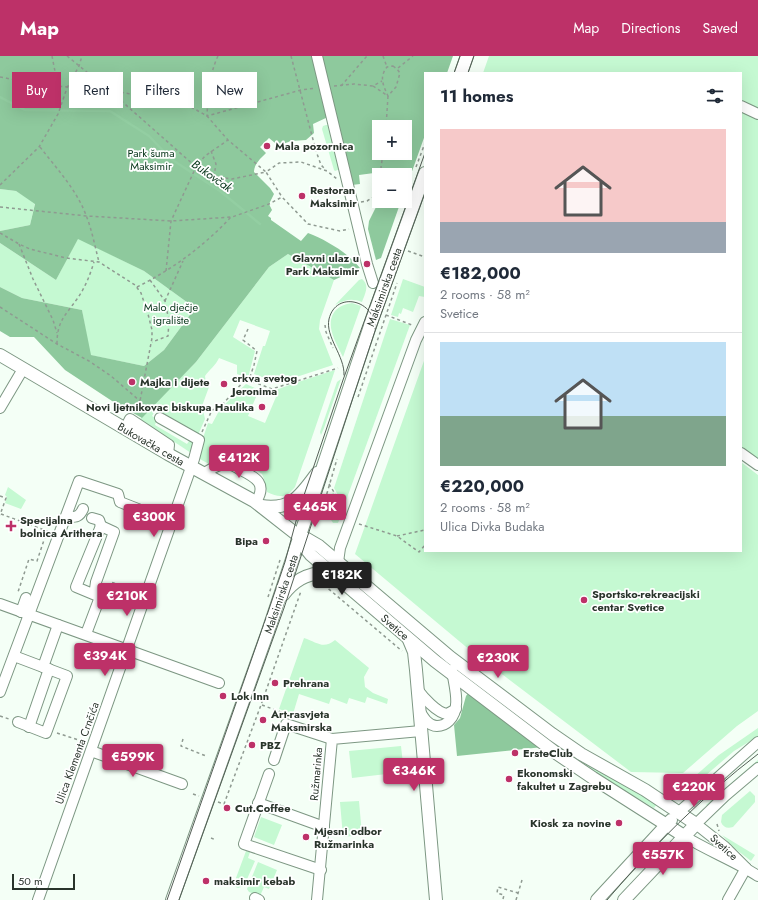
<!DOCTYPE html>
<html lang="en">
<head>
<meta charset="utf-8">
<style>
  body { margin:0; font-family:Jost,sans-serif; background:#f2f2f3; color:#1f2937; height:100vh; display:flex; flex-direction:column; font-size:15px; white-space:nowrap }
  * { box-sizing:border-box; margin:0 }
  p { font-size:13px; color:#747a83 }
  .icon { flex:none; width:22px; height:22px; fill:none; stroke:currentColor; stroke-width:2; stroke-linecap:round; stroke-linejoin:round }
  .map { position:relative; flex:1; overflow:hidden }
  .drawer { position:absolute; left:424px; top:16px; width:318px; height:480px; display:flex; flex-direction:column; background:#fff; border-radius:0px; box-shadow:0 4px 16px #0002 }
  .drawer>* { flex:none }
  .top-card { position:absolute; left:12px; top:16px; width:352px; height:36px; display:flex; gap:8px }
  .fabs { position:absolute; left:372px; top:64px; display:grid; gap:8px }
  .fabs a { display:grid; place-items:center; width:40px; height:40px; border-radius:0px; background:#fff; box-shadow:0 4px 16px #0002; font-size:20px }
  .scale { position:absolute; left:12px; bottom:10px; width:63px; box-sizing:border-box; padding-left:4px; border:2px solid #29342b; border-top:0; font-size:11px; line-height:14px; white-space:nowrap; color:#29342b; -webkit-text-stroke:3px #fff; paint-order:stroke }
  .price { position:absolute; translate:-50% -34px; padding:0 9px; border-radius:4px; background:#bd3168; color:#fff; font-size:13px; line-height:26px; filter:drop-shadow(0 1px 2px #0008) }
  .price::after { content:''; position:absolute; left:50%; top:24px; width:12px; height:9px; margin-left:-6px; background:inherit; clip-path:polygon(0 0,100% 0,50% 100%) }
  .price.on { background:#222; color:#fff }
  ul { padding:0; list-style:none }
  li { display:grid; align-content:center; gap:8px; height:212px; padding:0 16px }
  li+li { border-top:1px solid #e0e1e3 }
  li span { display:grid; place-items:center; height:124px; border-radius:0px; color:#555 }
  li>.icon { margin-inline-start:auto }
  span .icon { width:72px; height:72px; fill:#fffc; stroke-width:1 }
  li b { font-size:17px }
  h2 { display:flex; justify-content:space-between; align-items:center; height:48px; padding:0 16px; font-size:17px }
  .tag { padding:0 14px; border-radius:0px; background:#fff; box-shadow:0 4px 16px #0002; font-size:14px; line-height:36px }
  .tag.on { background:#bd3168; color:#fff }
  header { display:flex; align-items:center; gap:24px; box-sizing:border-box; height:56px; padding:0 20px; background:#bd3168; color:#fff }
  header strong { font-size:19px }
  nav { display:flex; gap:22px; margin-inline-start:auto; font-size:14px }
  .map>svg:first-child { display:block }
</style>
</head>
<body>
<header>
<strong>Map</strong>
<nav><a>Map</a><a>Directions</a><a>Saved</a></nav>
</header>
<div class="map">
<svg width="758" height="844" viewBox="0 0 758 844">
  <rect width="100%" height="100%" fill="#f4fff6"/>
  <g fill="#c5f9d2">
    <polygon points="489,0 758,0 758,404 741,392 741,17 483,17"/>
    <polygon points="326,69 328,69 340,113 335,115 334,114 322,73 323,70"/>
    <polygon points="0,133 16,135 35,147 30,169 0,175"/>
    <polygon points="78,182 144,215 195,252 164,294 144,310 90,299 82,254 22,242 0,231 0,187 56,224"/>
    <path d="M288,198l46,26 -14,40 -1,9 14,36 -55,18 -24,-9 9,-28h2l5,-15 -30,-11 -7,17 22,14 -7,27 -11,-4v-9l-18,-7c-3,7 -10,12 -14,18l1,7 3,4 -7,19 3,13 -7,16 -43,-24 -3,5 5,3 -2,6 32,19 4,-6 5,3 -5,12 -51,-34 56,-57 73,-95z"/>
    <path d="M362,223c8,6 3,15 0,23 -11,-4 -17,-2 -27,3l24,-25z"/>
    <polygon points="403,223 425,231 425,241 419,240 413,256 403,252 401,258 399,257 398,261 391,259"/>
    <path d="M352,247l9,3 -18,51c-6,-13 -19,-32 -8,-46 5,-5 10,-7 17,-8z"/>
    <polygon points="390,263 410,269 344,450 334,432"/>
    <polygon points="425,302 425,495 741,495 741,406 758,419 758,655 737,670 683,717 631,716 465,590 355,498"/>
    <path d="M335,314l-40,117c-9,11 -15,11 -28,5l-3,-13 -2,-5 -11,-8 5,-10 -9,-4 -4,7 -21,-11 -9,14 -4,2 -11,-6v-5l10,-30 4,1 8,-15 26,-25 13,6 -11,26 17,7 11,-26 -2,-1 2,-6 16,-6z"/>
    <polygon points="341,323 324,372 321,379 320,376 337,326"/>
    <polygon points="8,431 26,444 21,453 5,447 7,441 5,439"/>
    <polygon points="333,436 343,454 338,467 333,467 326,456"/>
    <path d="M304,582c13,4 19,12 31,2l34,28 -5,9 1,10 8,6 15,6 -1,5 -20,-7 -2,6 -16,-5 -2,6 -16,-6 -2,6 -30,-10 -6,20 -14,-5z"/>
    <polygon points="521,663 524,665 657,748 654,752 588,713 562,695"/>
    <polygon points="758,672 758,680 757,681 734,695 698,726 694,721 719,699"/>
    <polygon points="401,690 404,716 352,722 349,695"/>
    <polygon points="758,704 758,707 708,750 706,749"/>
    <path d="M750,735l5,5v6l-22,25c-6,2 -10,0 -12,-5l1,-7z"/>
    <polygon points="359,745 362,779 343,781 340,746"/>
    <polygon points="261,761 282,769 274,789 254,781"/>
    <polygon points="722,779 755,799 751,805 733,791"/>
    <polygon points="246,795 250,796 248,802 255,805 244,830 238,832 233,830"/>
    <polygon points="258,806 277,814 269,833 264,831 260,840 249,836 247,833"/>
  </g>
  <g fill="#8ec99d" fill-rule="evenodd">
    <path d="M0,0h453l-6,17h-22v62l-20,56v-16h-26v8h-4l-1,-10 -15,2 1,9 -8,1 -24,-68 -15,7 1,9 -8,7 -15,1 -11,4 -5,-2 -6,-5 -9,9 6,6c-5,5 -12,11 -12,19l16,16 4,6 -5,10 3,6 -4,6 3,2v2l30,21 7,-8c18,7 39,19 52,35l-26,12 -46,-26 -19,13 -73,95 -54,56 -30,-17 -47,-31 -31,-33h-24l-10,-6v-44l22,11 60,12 9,45 53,11 20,-16 31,-42 -51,-37 -66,-32 -22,41 -56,-37v-12l30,-6 5,-21 -19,-13 -16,-2zM379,71h26v26h-26z"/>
    <polygon points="379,145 401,145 381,202 376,204 368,173 369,165"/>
    <polygon points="469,636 543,691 457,700 454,669 460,662 466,640"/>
  </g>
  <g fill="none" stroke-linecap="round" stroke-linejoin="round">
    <polyline stroke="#93cea2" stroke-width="2.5" points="0,41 25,54 110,55 149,80 171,103 220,135 260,168"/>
    <defs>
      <g id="minor">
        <polyline points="317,0 367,208 373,227"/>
        <polyline points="741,50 758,58"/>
        <polyline points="0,352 23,313"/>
        <polyline points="125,373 130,363 169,389 168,398"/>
        <polyline points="741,397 758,409"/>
        <path d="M204,417c7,-3 14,-10 23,-9 5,0 10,4 14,6 16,8 26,14 15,32"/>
        <path d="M66,461c9,0 13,1 17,-8"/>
        <polyline points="92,462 99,464 101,470"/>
        <polygon points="101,470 114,476 96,526 95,533 100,541 76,531"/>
        <polyline points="338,506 340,492 416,284 425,266"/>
        <polyline points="0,548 219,627"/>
        <polyline points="21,556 26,542"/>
        <polyline points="86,578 100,541"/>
        <polyline points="14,600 43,611 58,569"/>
        <path d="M417,633c6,8 20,24 30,25l9,-5"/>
        <polyline points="0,636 79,425 118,438 120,446 143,455 146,459 171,468"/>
        <path d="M419,654c4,7 9,16 18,16 5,0 9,-2 12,-5 13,-13 5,-35 3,-51"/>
        <polyline points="18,666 46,677 67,620 43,611"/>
        <polyline points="29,671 49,613"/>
        <polyline points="91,695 182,728"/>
        <polyline points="274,704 286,668 332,683"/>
        <polyline points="269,718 244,788 321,814"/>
        <polyline points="258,747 324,771"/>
        <polyline points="679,756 758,686"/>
        <path d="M684,780c24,15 51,25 74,40"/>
        <polyline points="746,812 725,791 696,768 725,740 758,712"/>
        <polyline points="255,842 259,844"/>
        <polyline points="38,844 194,403 199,384 160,362"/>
        <polyline points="317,844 332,683 421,675"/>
        <polyline points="728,844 746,812"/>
      </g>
      <g id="major">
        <polyline points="461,17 467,0"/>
        <polyline points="0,299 168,398 254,445 300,481 302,488 311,499 435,605 556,697 593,722 684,780"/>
        <path d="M261,450c30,5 40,-11 56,-33"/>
        <polyline points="300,481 307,483 319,490 450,601 552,678 581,698 645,734 696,768 624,844"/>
        <path d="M283,539c13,-17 31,-26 52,-19"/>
        <polyline points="409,584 414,596 416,614 436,844"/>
        <polyline points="172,844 268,575 373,261 425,117"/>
        <polyline points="597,844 671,764"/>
      </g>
    </defs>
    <use href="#minor" stroke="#7d9783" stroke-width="12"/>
    <use href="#major" stroke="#7d9783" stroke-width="14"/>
    <g stroke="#8f9a91" stroke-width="1.5" stroke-dasharray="3 3" stroke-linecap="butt">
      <polyline points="52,0 58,31"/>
      <polyline points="67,0 109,34 173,46 191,51 207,60 228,84 266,116 279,107 301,106 327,115 337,123"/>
      <path d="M218,0c-9,19 -10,39 -11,60l94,-26 15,-2"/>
      <polyline points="291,0 316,95 321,109 326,114"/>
      <polyline points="383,0 387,11"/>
      <path d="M393,10l4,3 3,4 -4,14 -8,9c-5,-11 -9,-19 -1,-29z"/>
      <polyline points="398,12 413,0"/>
      <polyline points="0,21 43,29 109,34 196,111 212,120 232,123 266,116 282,141"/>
      <polyline points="334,30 354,28 373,30 382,25"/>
      <polyline points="341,30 367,0"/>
      <polyline points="373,30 388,40 386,71"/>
      <path d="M40,91c17,22 36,42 46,68 6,15 9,32 13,47"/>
      <polyline points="211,95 216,108 214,120"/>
      <polyline points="416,111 425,87"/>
      <polyline points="380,119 383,97"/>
      <polyline points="0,129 39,91 58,58 67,32 79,10 82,0"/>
      <polyline points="361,146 367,145 378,138 379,127"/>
      <polyline points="0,151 87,160 171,165 232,161 269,148 282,141 308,168 340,175 349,173"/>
      <polyline points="0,177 19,188 30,193 66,202 99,206 135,229 141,237 148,258 152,274 152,282 140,345 135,356"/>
      <polyline points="19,188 33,223 53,264 57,277"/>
      <polyline points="408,195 425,201"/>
      <polyline points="166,215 171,165 196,111 205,100 228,84"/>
      <polyline points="150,224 165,245 169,265 168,280 152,286"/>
      <path d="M137,231c36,-18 67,-41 94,-70"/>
      <polyline points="165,245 183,205"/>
      <polyline points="0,251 57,288 89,305 111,320 140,345"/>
      <polyline points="386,259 412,269 412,271"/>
      <polyline points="325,269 326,276 333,292"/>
      <polyline points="248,273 243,284 257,295 254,309 249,324"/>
      <path d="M57,288c0,-23 8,-28 20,-45 8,-11 13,-24 17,-37"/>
      <polyline points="358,341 397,227"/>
      <polyline points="202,376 212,354 219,352 246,323 272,333 338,312"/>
      <polyline points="329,428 345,454"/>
      <polyline points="0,440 6,442 0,459"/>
      <polyline points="1,458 47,475 37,505 29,503 18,536"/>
      <polyline points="320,461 337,403"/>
      <polyline points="359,468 397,480 419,496 425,489"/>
      <polyline points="397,480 425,474"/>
      <polyline points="324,529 402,595"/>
      <polyline points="107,536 111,526 135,534"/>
      <polyline points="268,541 280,504"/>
      <polyline points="262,649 286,658"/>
      <polyline points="0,660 9,663"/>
      <polyline points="57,677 85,686"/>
      <polyline points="183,683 181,690 206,700"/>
      <polyline points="193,738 199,740"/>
      <polyline points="218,746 224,748 261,649 301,535"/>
      <polyline points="717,768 719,775"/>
      <polyline points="211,782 216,784"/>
      <polyline points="503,843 504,839 497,837 498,831 518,837"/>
      <polyline points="516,844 522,824"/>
    </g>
    <use href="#minor" stroke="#fff" stroke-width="10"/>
    <use href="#major" stroke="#fff" stroke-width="12"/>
    <g stroke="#545f56" stroke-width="1">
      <polyline points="454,17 460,0"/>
      <polyline points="468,17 474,0"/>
      <path d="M344,319c1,-19 -19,-38 -15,-56 7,-29 47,-19 46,10"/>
      <polyline points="167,844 267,559 285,506 299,454 343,324 425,97"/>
      <polyline points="179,844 284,552 375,275 425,137"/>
      <path d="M607,844c45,-53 96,-104 151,-146"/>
    </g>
  </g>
  <g fill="#bd3168" stroke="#fff" stroke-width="1.5">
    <circle cx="267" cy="90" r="4"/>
    <circle cx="302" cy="140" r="4"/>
    <circle cx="367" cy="208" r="4"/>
    <circle cx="132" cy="326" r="4"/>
    <circle cx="224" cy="328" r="4"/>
    <circle cx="262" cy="351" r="4"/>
    <path d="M9 464h4v4h4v4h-4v4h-4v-4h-4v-4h4z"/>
    <circle cx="266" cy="485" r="4"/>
    <circle cx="584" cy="544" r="4"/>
    <circle cx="275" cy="627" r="4"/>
    <circle cx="223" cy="640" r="4"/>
    <circle cx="263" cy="664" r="4"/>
    <circle cx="252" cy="689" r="4"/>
    <circle cx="515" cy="697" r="4"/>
    <circle cx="509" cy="723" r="4"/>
    <circle cx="227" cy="752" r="4"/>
    <circle cx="619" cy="767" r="4"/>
    <circle cx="306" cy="781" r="4"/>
    <circle cx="206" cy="825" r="4"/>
  </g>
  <g text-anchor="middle" stroke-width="3.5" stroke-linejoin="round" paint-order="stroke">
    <g font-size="11" font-weight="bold" fill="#29342b" stroke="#fff" text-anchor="start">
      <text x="275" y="94">Mala pozornica</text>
      <text x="310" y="138">Restoran<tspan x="310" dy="13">Maksimir</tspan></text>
      <text x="359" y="206" text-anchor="end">Glavni ulaz u<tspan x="359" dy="13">Park Maksimir</tspan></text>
      <text x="232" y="326">crkva svetog<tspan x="232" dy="13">Jeronima</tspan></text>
      <text x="140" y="330">Majka i dijete</text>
      <text x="254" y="355" text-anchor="end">Novi ljetnikovac biskupa Haulika</text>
      <text x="20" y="468">Specijalna<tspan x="20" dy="13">bolnica Arithera</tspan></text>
      <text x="258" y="489" text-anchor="end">Bipa</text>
      <text x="592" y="542">Sportsko-rekreacijski<tspan x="592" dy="13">centar Svetice</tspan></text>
      <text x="283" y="631">Prehrana</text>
      <text x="231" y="644">Lok Inn</text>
      <text x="271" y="662">Art-rasvjeta<tspan x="271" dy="13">Maksmirska</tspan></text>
      <text x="260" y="693">PBZ</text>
      <text x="523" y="701">ErsteClub</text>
      <text x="517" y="721">Ekonomski<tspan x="517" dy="13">fakultet u Zagrebu</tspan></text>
      <text x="235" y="756">Cut.Coffee</text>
      <text x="611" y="771" text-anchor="end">Kiosk za novine</text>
      <text x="314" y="779">Mjesni odbor<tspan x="314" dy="13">Ružmarinka</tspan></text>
      <text x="214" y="829">maksimir kebab</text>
    </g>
    <g font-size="11" fill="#053418" stroke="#fff">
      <text x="151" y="101">Park šuma<tspan x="151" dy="13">Maksimir</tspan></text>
      <text x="171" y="255">Malo dječje<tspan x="171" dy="13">igralište</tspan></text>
    </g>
    <g font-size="11" fill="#29342b" stroke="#fff">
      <text transform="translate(384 231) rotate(-70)" y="4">Maksimirska cesta</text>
      <text transform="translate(151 388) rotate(30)" y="4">Bukovačka cesta</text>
      <text transform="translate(281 538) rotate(-71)" y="4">Maksimirska cesta</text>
      <text transform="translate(395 571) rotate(41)" y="4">Svetice</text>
      <text transform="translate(77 697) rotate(-70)" y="4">Ulica Klementa Crnčića</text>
      <text transform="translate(316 718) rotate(-85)" y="4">Ružmarinka</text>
      <text transform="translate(724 791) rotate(42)" y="4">Svetice</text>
    </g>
    <g font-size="12" font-style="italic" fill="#043317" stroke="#fff">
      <text transform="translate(212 120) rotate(35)" y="4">Bukovčak</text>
    </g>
  </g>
</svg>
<div class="fabs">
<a>+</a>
<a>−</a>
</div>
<div class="scale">50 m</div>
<b class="price" style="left:239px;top:423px">€412K</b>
<b class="price" style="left:315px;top:472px">€465K</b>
<b class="price" style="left:154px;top:482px">€300K</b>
<b class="price on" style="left:342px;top:540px">€182K</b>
<b class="price" style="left:127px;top:561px">€210K</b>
<b class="price" style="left:105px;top:621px">€394K</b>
<b class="price" style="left:498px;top:623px">€230K</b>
<b class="price" style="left:133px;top:722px">€599K</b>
<b class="price" style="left:414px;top:736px">€346K</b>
<b class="price" style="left:694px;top:752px">€220K</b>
<b class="price" style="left:663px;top:820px">€557K</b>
<div class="top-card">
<a class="tag on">Buy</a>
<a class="tag">Rent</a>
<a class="tag">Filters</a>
<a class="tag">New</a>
</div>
<section class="drawer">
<h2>11 homes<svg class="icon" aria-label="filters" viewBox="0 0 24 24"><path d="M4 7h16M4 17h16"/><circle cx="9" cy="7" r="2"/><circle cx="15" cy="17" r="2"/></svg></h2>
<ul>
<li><span style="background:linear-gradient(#f6c9c9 75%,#9aa5b1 0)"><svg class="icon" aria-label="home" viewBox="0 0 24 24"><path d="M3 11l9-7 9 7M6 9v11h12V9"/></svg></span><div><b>€182,000</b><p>2 rooms · 58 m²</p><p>Svetice</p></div></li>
<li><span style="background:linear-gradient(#bfe0f5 60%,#7fa58c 0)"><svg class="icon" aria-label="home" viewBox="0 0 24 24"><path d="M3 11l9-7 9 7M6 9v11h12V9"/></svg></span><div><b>€220,000</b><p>2 rooms · 58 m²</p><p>Ulica Divka Budaka</p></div></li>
</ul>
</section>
</div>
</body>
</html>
